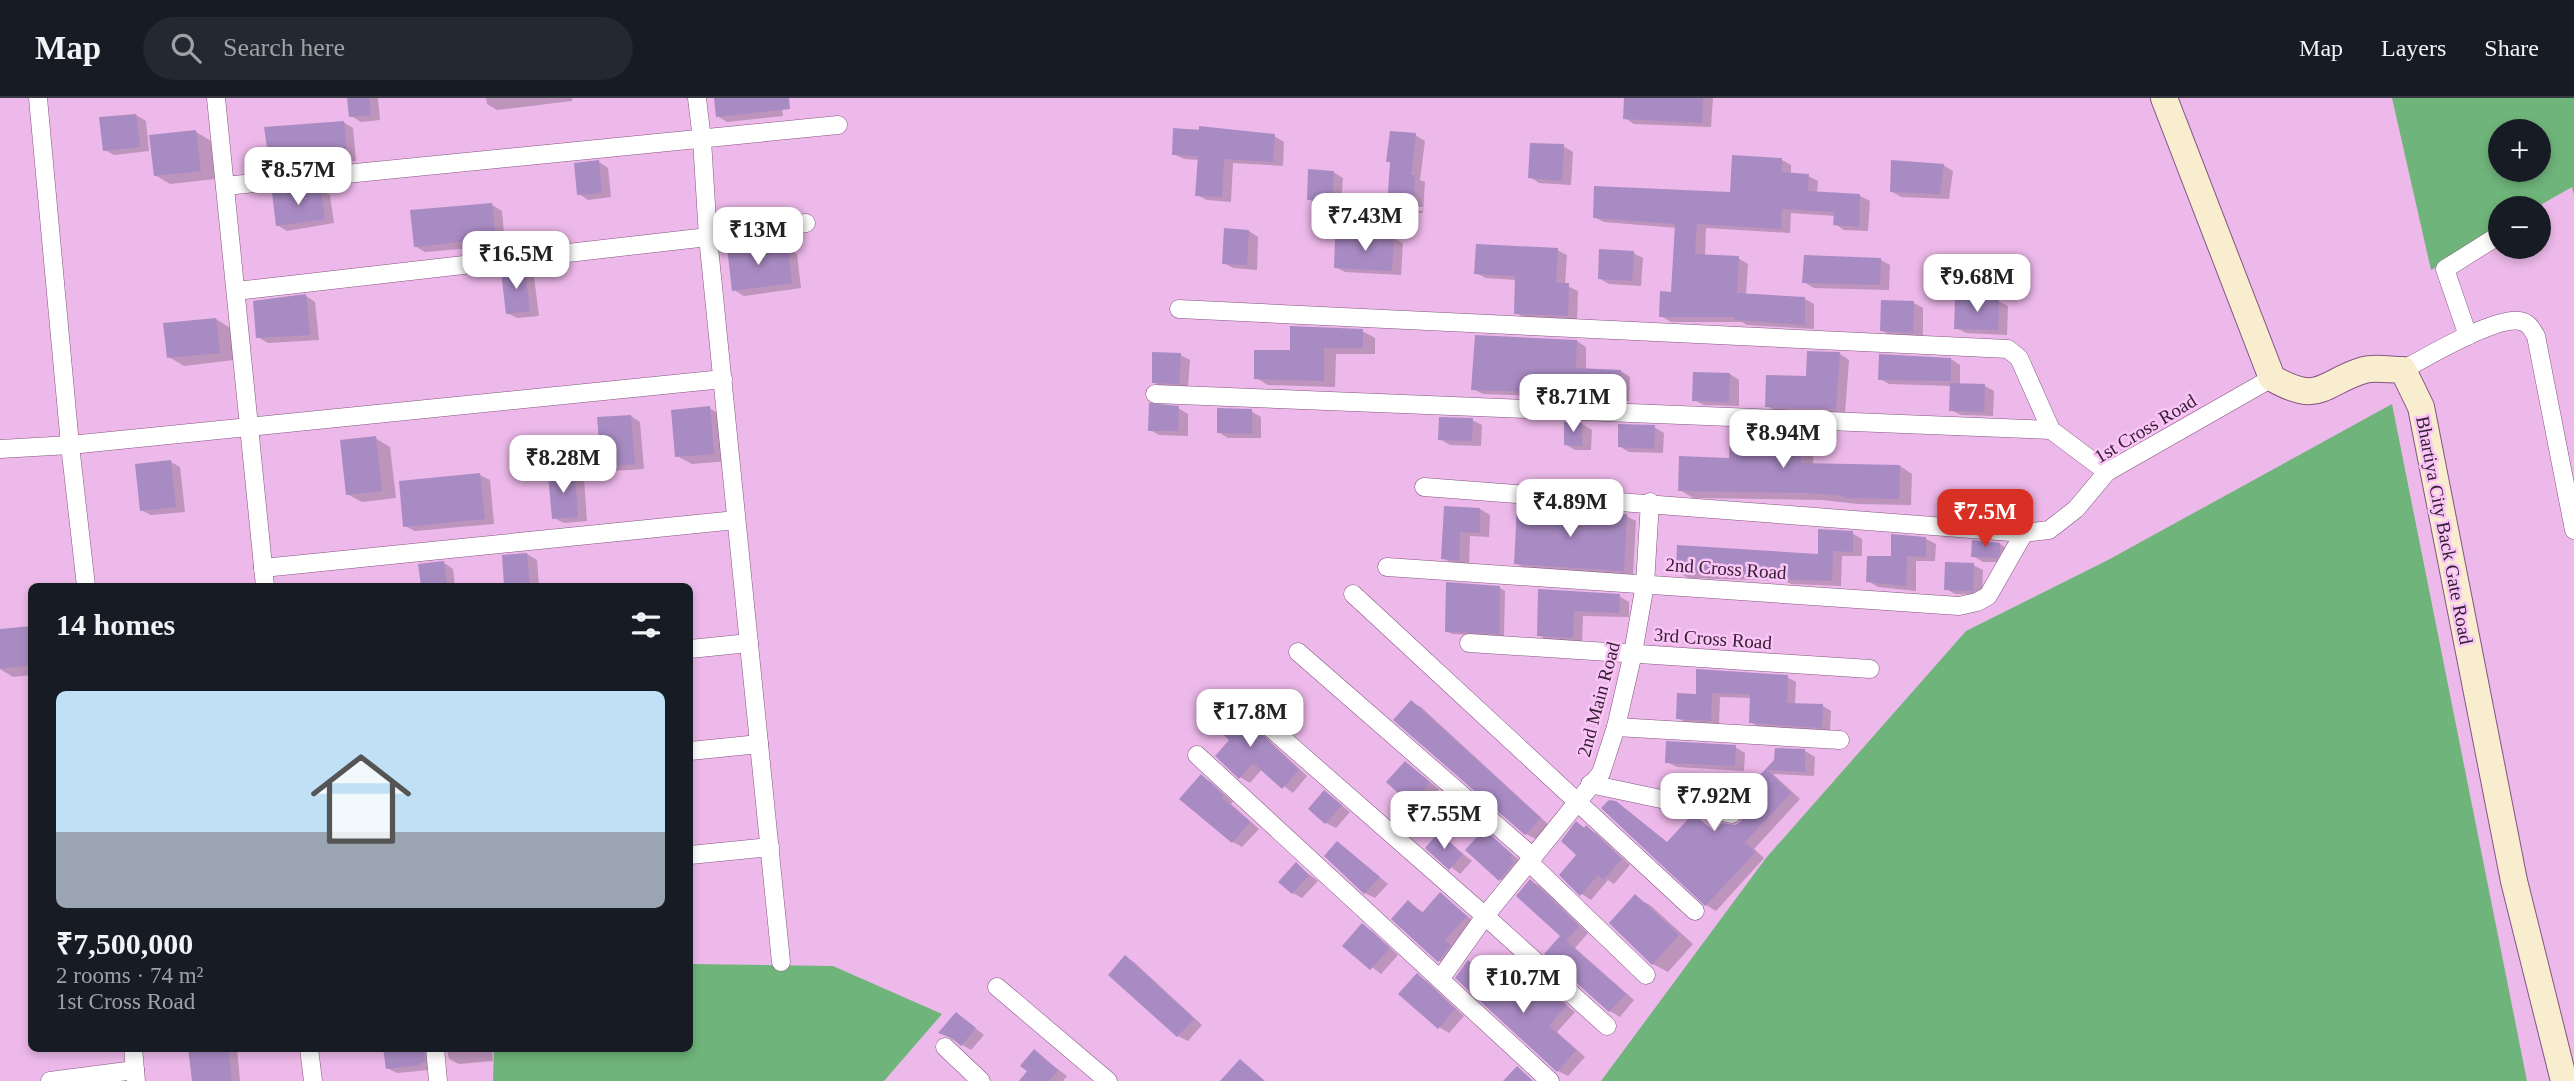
<!DOCTYPE html>
<html lang="en">
<head>
<meta charset="utf-8">
<style>
  body { margin:0; font-family:"Times New Roman",serif; background:#242831; color:#f1f3f6; height:100vh; display:flex; flex-direction:column; font-size:26px; white-space:nowrap }
  * { box-sizing:border-box; margin:0 }
  p { font-size:23px; color:#9ea1a6 }
  .icon { flex:none; width:38px; height:38px; fill:none; stroke:currentColor; stroke-width:2; stroke-linecap:round; stroke-linejoin:round }
  .map { position:relative; flex:1; overflow:hidden }
  .panel { position:absolute; left:28px; top:485px; width:665px; height:469px; display:flex; flex-direction:column; background:#171b24; border-radius:10px; box-shadow:0 4px 10px #0003 }
  .panel>* { flex:none }
  .fabs { position:absolute; left:2488px; top:21px; display:grid; gap:14px }
  .fabs a { display:grid; place-items:center; width:63px; height:63px; border-radius:50%; background:#171b24; box-shadow:0 4px 10px #0003; font-size:35px }
  .price { position:absolute; translate:-50% -60px; padding:0 16px; border-radius:14px; background:#fff; color:#222; font-size:23px; line-height:46px; filter:drop-shadow(0 2px 4px #0008) }
  .price::after { content:''; position:absolute; left:50%; top:42px; width:21px; height:16px; margin-left:-10px; background:inherit; clip-path:polygon(0 0,100% 0,50% 100%) }
  .price.current { background:#d93025; color:#fff }
  ul { padding:0; list-style:none }
  li { display:grid; align-content:center; gap:14px; height:371px; padding:0 28px }
  li+li { border-top:2px solid #363941 }
  li span { display:grid; place-items:center; height:217px; border-radius:10px; color:#555 }
  li>.icon { margin-inline-start:auto }
  span .icon { width:126px; height:126px; fill:#fffc; stroke-width:1 }
  li b { font-size:30px }
  h2 { display:flex; justify-content:space-between; align-items:center; height:84px; padding:0 28px; font-size:30px }
  header { display:flex; align-items:center; gap:42px; box-sizing:border-box; height:98px; padding:0 35px; background:#171b24; border-bottom:2px solid #363941 }
  header strong { font-size:33px }
  nav { display:flex; gap:38px; margin-inline-start:auto; font-size:24px }
  .search { width:490px; height:63px; background:#242831; display:flex; align-items:center; gap:18px; box-sizing:border-box; padding:0 24px; border-radius:38px; color:#9ea1a6; font-size:26px }
  .map>svg:first-child { display:block }
</style>
</head>
<body>
<header>
<strong>Map</strong>
<div class="search"><svg class="icon" aria-label="search" viewBox="0 0 24 24"><circle cx="10" cy="10" r="6"/><path d="M15 15l6 6"/></svg>Search here</div>
<nav><a>Map</a><a>Layers</a><a>Share</a></nav>
</header>
<div class="map">
<svg width="2574" height="983" viewBox="0 0 2574 983">
  <rect width="100%" height="100%" fill="#edb9ea"/>
  <g fill="#6fb47a" fill-rule="evenodd">
    <path d="M2392,0h182v97l-2,-8 -37,21h-34v20l-70,42zM2501,33h38v39h-38z"/>
    <polygon points="2392,306 2527,983 1601,983 1766,760 1966,533 2108,462"/>
    <polygon points="690,866 833,868 942,916 884,983 493,983 494,950 690,950"/>
  </g>
  <g fill="#0003" fill-rule="evenodd">
    <polygon points="349,0 378,0 380,22 361,24 351,18"/>
    <polygon points="486,0 572,0 572,3 497,12 487,6"/>
    <polygon points="715,0 781,0 783,18 727,24 717,18"/>
    <polygon points="1626,0 1713,0 1711,29 1634,26 1625,20"/>
    <polygon points="136,17 146,23 149,53 114,57 105,52"/>
    <polygon points="343,24 353,30 356,63 327,66 327,72 281,77 271,71"/>
    <polygon points="1222,31 1274,38 1284,44 1283,68 1233,65 1231,104 1207,102 1197,97 1199,62 1184,61 1174,56 1175,32"/>
    <polygon points="196,34 211,43 215,81 170,86 155,77"/>
    <path d="M1415,37l10,6 -5,39 5,2 -2,31 -25,-1 -9,-6zM1396,108l27,1 -1,4 -26,-2z"/>
    <polygon points="1563,48 1573,54 1571,87 1539,85 1530,79"/>
    <polygon points="1782,62 1791,67 1791,76 1808,78 1818,83 1817,95 1860,98 1870,103 1868,133 1844,132 1835,126 1835,118 1791,115 1790,135 1706,130 1705,158 1738,160 1748,166 1746,198 1805,201 1814,206 1814,231 1747,227 1742,224 1671,224 1661,218 1673,196 1677,130 1604,124 1594,119 1732,96"/>
    <polygon points="599,64 608,70 611,99 588,102 579,96"/>
    <polygon points="1943,67 1953,73 1949,101 1901,99 1891,93"/>
    <polygon points="1333,74 1343,80 1341,108 1318,106 1308,101"/>
    <polygon points="321,92 330,97 334,125 287,133 277,127"/>
    <polygon points="492,107 502,113 505,147 425,154 415,148"/>
    <polygon points="1249,133 1258,139 1257,172 1233,170 1224,165"/>
    <polygon points="1393,140 1403,145 1401,177 1345,174 1335,169 1370,143"/>
    <polygon points="758,147 767,152 787,150 797,156 801,190 744,198 734,192"/>
    <polygon points="1557,152 1567,157 1565,187 1578,193 1577,223 1525,220 1516,215 1517,182 1486,180 1476,175"/>
    <polygon points="1633,155 1643,160 1641,188 1609,186 1599,180"/>
    <polygon points="1881,162 1890,167 1889,192 1814,190 1804,184"/>
    <polygon points="525,173 534,179 539,218 517,220 507,215"/>
    <polygon points="306,198 315,204 319,242 268,245 258,239"/>
    <polygon points="1998,203 2008,208 2007,237 1966,235 1956,230"/>
    <polygon points="1914,205 1923,210 1923,240 1891,238 1881,232"/>
    <polygon points="216,221 230,230 234,262 184,268 169,259"/>
    <polygon points="1362,233 1375,240 1375,256 1336,256 1335,289 1268,287 1256,280"/>
    <polygon points="1577,243 1586,249 1586,272 1621,273 1630,279 1629,303 1592,302 1592,306 1576,306 1567,299 1483,296 1473,291"/>
    <polygon points="1840,256 1849,262 1845,316 1777,314 1767,308"/>
    <polygon points="1180,257 1190,262 1188,290 1163,290 1154,284"/>
    <polygon points="1951,261 1960,267 1960,287 1985,288 1994,293 1993,318 1961,317 1951,312 1952,288 1889,286 1880,281"/>
    <polygon points="1730,276 1739,282 1739,308 1704,307 1694,302"/>
    <polygon points="709,310 724,319 728,363 692,366 677,358"/>
    <polygon points="1178,310 1188,316 1188,338 1159,337 1150,332"/>
    <polygon points="1251,313 1261,319 1261,340 1228,340 1218,334"/>
    <polygon points="631,318 640,324 644,371 612,373 603,368"/>
    <polygon points="1472,322 1482,327 1481,348 1450,347 1440,341"/>
    <polygon points="1582,326 1592,332 1591,352 1575,352 1565,346"/>
    <polygon points="1654,329 1664,335 1663,355 1629,354 1619,348"/>
    <polygon points="1801,335 1814,342 1813,367 1900,368 1912,376 1911,407 1858,406 1822,402 1693,400 1680,392 1731,361"/>
    <polygon points="375,340 390,349 396,400 362,404 347,396"/>
    <polygon points="171,364 180,369 185,414 151,417 141,412"/>
    <polygon points="574,375 584,381 587,423 564,425 554,420"/>
    <polygon points="480,377 490,382 494,426 415,433 405,428"/>
    <polygon points="1446,410 1480,411 1490,417 1489,439 1470,438 1469,467 1453,466 1443,460"/>
    <polygon points="1626,418 1636,423 1633,477 1526,471 1516,465"/>
    <polygon points="1852,435 1862,441 1862,458 1842,458 1841,488 1791,486 1786,483 1688,480 1678,474 1820,458"/>
    <polygon points="1926,441 1936,446 1935,463 1916,463 1916,493 1878,489 1868,483 1892,460"/>
    <polygon points="2000,446 2009,452 2007,464 1983,464 1973,458"/>
    <polygon points="527,456 537,462 539,488 506,488 504,459"/>
    <polygon points="444,465 453,471 455,488 423,488 420,467"/>
    <polygon points="1973,467 1983,472 1982,497 1955,496 1946,491"/>
    <polygon points="1500,490 1505,493 1504,538 1452,536 1447,533"/>
    <polygon points="1540,493 1619,498 1629,504 1629,519 1583,518 1582,545 1548,543 1539,537"/>
    <polygon points="32,530 32,577 13,579 0,571 0,533"/>
    <polygon points="1787,579 1796,584 1795,607 1823,608 1831,613 1830,633 1759,629 1751,624 1752,600 1720,599 1719,627 1687,625 1678,620 1698,597"/>
    <polygon points="1411,604 1421,609 1549,727 1536,741 1526,736 1395,622"/>
    <polygon points="1230,608 1239,614 1307,678 1293,695 1262,671 1250,685 1240,679 1231,641"/>
    <polygon points="1735,649 1745,655 1744,673 1677,669 1667,664"/>
    <polygon points="1805,653 1815,659 1814,678 1773,676 1800,701 1754,751 1764,760 1716,813 1706,807 1603,710 1616,705 1668,745 1699,722 1716,734 1742,724 1744,711 1737,705 1776,663"/>
    <polygon points="1406,665 1439,691 1421,711 1412,705"/>
    <polygon points="1201,678 1211,684 1233,704 1231,706 1259,731 1242,749 1233,744"/>
    <polygon points="1325,694 1350,714 1336,730 1326,725"/>
    <polygon points="1577,726 1596,735 1630,767 1614,786 1608,782 1591,802 1582,796 1561,777 1578,757"/>
    <polygon points="1484,734 1522,764 1510,787 1500,781"/>
    <polygon points="1439,737 1472,763 1460,776 1427,750"/>
    <polygon points="1338,745 1388,786 1375,800 1365,795 1326,758"/>
    <polygon points="1296,767 1318,783 1302,800 1293,795"/>
    <polygon points="1530,783 1540,788 1588,835 1575,850 1634,902 1620,919 1610,913 1546,856 1562,838"/>
    <polygon points="1440,797 1475,824 1449,868 1439,863 1393,821 1408,804 1424,815"/>
    <polygon points="1635,799 1650,807 1693,846 1668,874 1653,866 1611,825"/>
    <polygon points="1362,827 1372,833 1398,857 1381,876 1344,847"/>
    <polygon points="1126,859 1135,865 1202,927 1188,943 1178,938"/>
    <polygon points="1468,865 1523,908 1543,888 1575,914 1557,934 1585,959 1568,978 1558,973 1457,880"/>
    <polygon points="1417,878 1427,883 1464,918 1449,935 1439,929"/>
    <polygon points="957,916 984,937 971,952 941,935"/>
    <polygon points="190,950 237,950 240,983 199,983"/>
    <polygon points="385,950 434,950 429,972 397,975 387,970"/>
    <polygon points="447,950 492,950 493,963 459,966 449,961"/>
    <polygon points="1035,954 1067,978 1063,983 1021,983 1029,973"/>
  </g>
  <g fill="#a98bc4">
    <polygon points="347,0 369,0 371,17 349,19"/>
    <polygon points="714,0 789,0 790,11 716,19"/>
    <polygon points="1624,0 1703,0 1702,25 1623,21"/>
    <polygon points="136,16 140,49 103,53 99,19"/>
    <polygon points="344,23 347,58 318,61 318,67 270,72 264,29"/>
    <polygon points="1199,28 1275,36 1273,64 1224,61 1222,99 1195,98 1198,58 1172,57 1173,30 1199,32"/>
    <polygon points="196,32 201,73 154,78 149,37"/>
    <polygon points="1390,33 1416,35 1411,77 1415,77 1414,110 1387,109 1390,64 1386,64"/>
    <polygon points="1530,45 1564,46 1562,83 1528,80"/>
    <polygon points="1732,57 1782,60 1781,74 1809,76 1808,93 1860,96 1859,129 1833,127 1834,114 1782,111 1781,131 1697,126 1695,156 1739,158 1737,195 1805,199 1805,227 1735,222 1735,219 1659,219 1660,193 1671,194 1675,126 1593,120 1594,88 1730,94"/>
    <polygon points="599,62 602,95 577,97 574,65"/>
    <polygon points="1891,62 1944,66 1940,96 1890,94"/>
    <polygon points="1308,71 1334,73 1332,103 1307,102"/>
    <polygon points="321,90 325,121 276,128 272,95"/>
    <polygon points="492,105 496,142 471,145 471,143 414,149 410,112"/>
    <polygon points="1224,130 1249,132 1247,167 1222,166"/>
    <polygon points="1369,136 1394,138 1392,173 1334,170 1335,139 1368,141"/>
    <polygon points="758,145 759,152 788,148 792,185 732,193 727,149"/>
    <polygon points="1476,146 1558,150 1556,185 1569,185 1568,218 1514,216 1515,178 1474,176"/>
    <polygon points="1599,151 1634,153 1632,183 1598,181"/>
    <polygon points="1804,157 1881,160 1880,187 1802,185"/>
    <polygon points="525,171 530,213 506,216 501,174"/>
    <polygon points="306,196 310,237 256,240 253,203"/>
    <polygon points="1955,200 1999,201 1998,232 1954,231"/>
    <polygon points="1881,202 1914,203 1913,235 1880,233"/>
    <polygon points="216,220 220,255 167,260 163,225"/>
    <polygon points="1290,228 1363,231 1363,250 1324,250 1324,283 1254,281 1254,252 1290,252"/>
    <polygon points="1475,237 1577,242 1576,270 1621,272 1620,299 1583,298 1583,302 1565,301 1565,295 1471,292"/>
    <polygon points="1807,253 1840,254 1836,311 1765,309 1766,277 1806,278"/>
    <polygon points="1152,254 1181,255 1179,286 1152,285"/>
    <polygon points="1879,256 1951,260 1951,283 1878,282"/>
    <polygon points="1693,274 1730,275 1729,304 1692,303"/>
    <polygon points="1950,285 1985,286 1984,314 1949,313"/>
    <polygon points="1149,305 1179,308 1178,333 1148,333"/>
    <polygon points="710,308 714,356 675,359 671,312"/>
    <polygon points="1217,310 1252,311 1252,336 1217,335"/>
    <polygon points="631,317 635,366 601,369 597,319"/>
    <polygon points="1439,319 1473,320 1472,343 1438,342"/>
    <polygon points="1564,324 1582,325 1582,348 1564,347"/>
    <polygon points="1618,326 1655,327 1654,351 1618,349"/>
    <polygon points="1730,332 1802,333 1801,365 1900,367 1899,401 1844,400 1844,398 1808,395 1678,393 1679,358 1729,360"/>
    <polygon points="376,338 382,393 346,397 340,342"/>
    <polygon points="171,362 176,409 140,413 135,366"/>
    <polygon points="575,373 578,419 552,421 548,376"/>
    <polygon points="480,375 485,421 403,429 399,383"/>
    <polygon points="1444,408 1480,410 1480,435 1460,434 1459,463 1441,461"/>
    <polygon points="1517,409 1627,416 1624,473 1514,466"/>
    <polygon points="1818,431 1853,433 1853,454 1833,453 1832,483 1780,481 1780,478 1676,475 1677,447 1818,456"/>
    <polygon points="1891,436 1926,439 1926,459 1907,458 1906,488 1866,484 1867,458 1891,458"/>
    <polygon points="1972,442 2000,445 2000,454 1997,460 1971,459"/>
    <polygon points="527,455 530,488 504,488 502,457"/>
    <polygon points="444,463 447,488 421,488 418,466"/>
    <polygon points="1945,464 1974,465 1973,493 1944,492"/>
    <polygon points="1446,484 1500,488 1499,536 1445,534"/>
    <polygon points="1538,491 1620,496 1619,515 1574,513 1573,540 1537,538"/>
    <polygon points="32,528 32,567 0,571 0,531"/>
    <polygon points="1696,571 1788,577 1787,605 1823,606 1822,630 1749,625 1750,596 1712,595 1711,623 1676,621 1677,595 1696,596"/>
    <polygon points="1411,602 1541,720 1525,737 1393,622"/>
    <polygon points="1229,606 1299,672 1282,691 1253,665 1239,681 1215,658 1229,642 1211,626"/>
    <polygon points="1666,643 1736,647 1735,668 1665,665"/>
    <polygon points="1775,650 1805,651 1805,674 1767,672 1791,695 1745,744 1756,754 1705,808 1601,710 1609,702 1616,703 1667,744 1690,719 1700,721 1714,734 1722,725 1736,727 1741,723 1743,713 1734,705 1774,662"/>
    <polygon points="1405,663 1430,684 1411,707 1386,684"/>
    <polygon points="1201,676 1224,698 1222,700 1250,724 1232,745 1179,701"/>
    <polygon points="1324,692 1342,707 1325,726 1308,711"/>
    <polygon points="1576,723 1584,730 1586,727 1622,761 1603,782 1598,777 1580,798 1559,777 1576,757 1561,743"/>
    <polygon points="1484,731 1513,757 1510,761 1514,764 1499,783 1465,752"/>
    <polygon points="1439,734 1463,756 1449,772 1425,750"/>
    <polygon points="1337,743 1380,779 1364,796 1324,758"/>
    <polygon points="1296,764 1309,777 1292,796 1278,784"/>
    <polygon points="1530,781 1579,828 1566,843 1626,896 1609,914 1544,856 1560,838 1516,798"/>
    <polygon points="1440,794 1467,818 1445,842 1451,847 1438,864 1391,821 1408,802 1422,815"/>
    <polygon points="1635,796 1679,837 1652,867 1609,825"/>
    <polygon points="1362,825 1390,850 1370,872 1342,848"/>
    <polygon points="1125,857 1194,921 1177,939 1108,877"/>
    <polygon points="1468,862 1521,908 1543,885 1567,907 1549,928 1576,952 1557,974 1455,880"/>
    <polygon points="1417,875 1455,911 1438,931 1398,896"/>
    <polygon points="956,914 976,930 961,948 952,940 938,935"/>
    <polygon points="188,950 228,950 232,983 192,983"/>
    <polygon points="383,950 424,950 425,964 420,965 420,967 386,971"/>
    <polygon points="1034,951 1058,972 1049,983 1019,983 1027,973 1020,968"/>
    <polygon points="1240,961 1265,983 1220,983"/>
    <polygon points="1517,968 1533,983 1503,983"/>
  </g>
  <g fill="none" stroke-linecap="round" stroke-linejoin="round">
    <defs>
      <g id="street">
        <polyline points="38,0 70,347 86,488"/>
        <polyline points="216,0 265,488"/>
        <polyline points="697,0 702,42 708,139 781,864"/>
        <polyline points="225,88 838,27"/>
        <polyline points="236,193 708,139 806,125"/>
        <polyline points="1179,211 2008,251 2019,260 2051,332 2107,374"/>
        <polyline points="2468,238 2445,171 2501,136"/>
        <path d="M2403,272c23,-13 93,-54 117,-49 9,2 11,7 16,15l38,194"/>
        <polyline points="1155,296 2051,332"/>
        <polyline points="0,351 70,347 723,281"/>
        <polyline points="1424,389 2024,435 2049,432 2076,411 2107,374 2272,280"/>
        <polyline points="1387,469 1959,508 1977,504 1988,498 2024,435"/>
        <polyline points="263,470 736,422"/>
        <polyline points="1353,496 1695,813"/>
        <polyline points="1469,545 1870,571"/>
        <polyline points="690,551 749,545"/>
        <polyline points="1298,554 1533,759"/>
        <polyline points="1250,612 1485,818 1607,928"/>
        <polyline points="1616,629 1840,642"/>
        <polyline points="690,653 759,646"/>
        <polyline points="1197,657 1550,983"/>
        <polyline points="1590,686 1732,716"/>
        <polyline points="690,757 770,749"/>
        <polyline points="1529,764 1646,877"/>
        <polyline points="1441,880 1485,818 1601,675 1616,629 1633,555 1645,486 1650,404"/>
        <polyline points="997,889 1108,983"/>
        <polyline points="945,949 981,983"/>
        <polyline points="133,950 136,983"/>
        <polyline points="309,950 313,983"/>
        <polyline points="435,950 438,983"/>
        <polyline points="50,983 135,972"/>
      </g>
      <path id="secondary" d="M2164,0l108,280c49,28 49,5 92,-8 11,-3 27,0 39,0l18,37 93,474 50,200"/>
    </defs>
    <use href="#street" stroke="#835581" stroke-width="19"/>
    <use href="#secondary" stroke="#835581" stroke-width="28"/>
    <use href="#street" stroke="#fff" stroke-width="18"/>
    <use href="#secondary" stroke="#f8edce" stroke-width="26"/>
  </g>
  <g text-anchor="middle" stroke-width="5" stroke-linejoin="round" paint-order="stroke">
    <g font-size="19" fill="#342033" stroke="#fbc5f7">
      <text transform="translate(2145 330) rotate(-31)" y="7">1st Cross Road</text>
      <text transform="translate(2445 432) rotate(79)" y="7">Bhartiya City Back Gate Road</text>
      <text transform="translate(1726 470) rotate(4)" y="7">2nd Cross Road</text>
      <text transform="translate(1713 540) rotate(4)" y="7">3rd Cross Road</text>
      <text transform="translate(1598 601) rotate(-75)" y="7">2nd Main Road</text>
    </g>
  </g>
</svg>
<div class="fabs">
<a>+</a>
<a>−</a>
</div>
<b class="price" style="left:298px;top:109px">₹8.57M</b>
<b class="price" style="left:1365px;top:155px">₹7.43M</b>
<b class="price" style="left:758px;top:169px">₹13M</b>
<b class="price" style="left:516px;top:193px">₹16.5M</b>
<b class="price" style="left:1977px;top:216px">₹9.68M</b>
<b class="price" style="left:1573px;top:336px">₹8.71M</b>
<b class="price" style="left:1783px;top:372px">₹8.94M</b>
<b class="price" style="left:563px;top:397px">₹8.28M</b>
<b class="price" style="left:1570px;top:441px">₹4.89M</b>
<b class="price current" style="left:1985px;top:451px">₹7.5M</b>
<b class="price" style="left:1250px;top:651px">₹17.8M</b>
<b class="price" style="left:1714px;top:735px">₹7.92M</b>
<b class="price" style="left:1444px;top:753px">₹7.55M</b>
<b class="price" style="left:1523px;top:917px">₹10.7M</b>
<section class="panel">
<h2>14 homes<svg class="icon" aria-label="filters" viewBox="0 0 24 24"><path d="M4 7h16M4 17h16"/><circle cx="9" cy="7" r="2"/><circle cx="15" cy="17" r="2"/></svg></h2>
<ul>
<li><span style="background:linear-gradient(#bfe0f5 65%,#9aa5b1 0)"><svg class="icon" aria-label="home" viewBox="0 0 24 24"><path d="M3 11l9-7 9 7M6 9v11h12V9"/></svg></span><div><b>₹7,500,000</b><p>2 rooms · 74 m²</p><p>1st Cross Road</p></div></li>
</ul>
</section>
</div>
</body>
</html>
